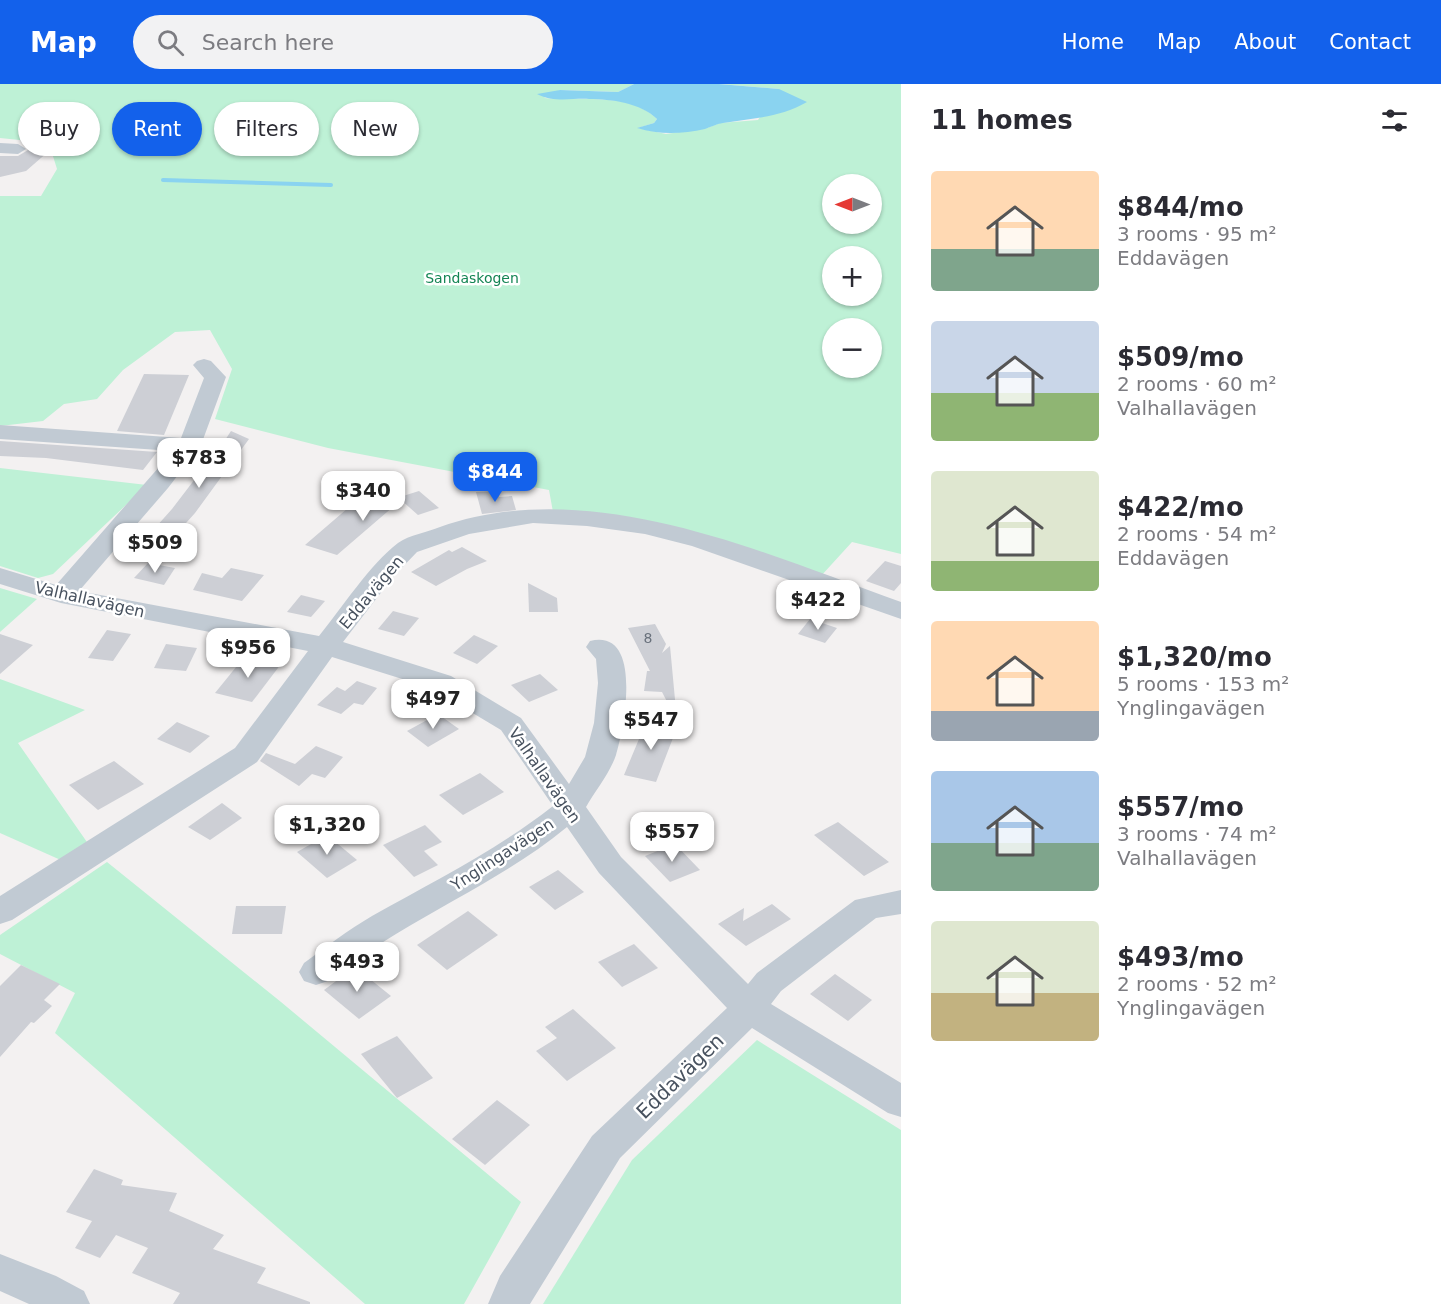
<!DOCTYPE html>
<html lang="en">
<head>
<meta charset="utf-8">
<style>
  body { margin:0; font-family:"DejaVu Sans",sans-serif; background:#f2f2f3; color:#2b2b33; height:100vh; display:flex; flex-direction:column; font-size:22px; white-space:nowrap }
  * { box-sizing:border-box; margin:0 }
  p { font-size:20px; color:#7c7c81 }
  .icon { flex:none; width:33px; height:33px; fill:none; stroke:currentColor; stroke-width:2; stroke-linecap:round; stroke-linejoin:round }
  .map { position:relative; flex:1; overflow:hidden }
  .side { display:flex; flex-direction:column; background:#fff; width:540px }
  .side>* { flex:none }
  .banner { position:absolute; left:18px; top:18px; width:570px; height:54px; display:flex; gap:12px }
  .needle { width:39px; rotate:270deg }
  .tools { position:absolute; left:822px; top:90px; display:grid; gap:12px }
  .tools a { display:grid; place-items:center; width:60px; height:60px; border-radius:50%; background:#fff; box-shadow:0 2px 4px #0004; font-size:30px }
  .price { position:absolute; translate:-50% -51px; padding:0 14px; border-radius:12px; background:#fff; color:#222; font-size:20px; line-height:39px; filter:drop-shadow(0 2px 3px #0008) }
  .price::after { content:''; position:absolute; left:50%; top:36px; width:18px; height:14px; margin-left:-9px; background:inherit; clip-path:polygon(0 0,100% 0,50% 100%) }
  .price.selected { background:#1361eb; color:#fff }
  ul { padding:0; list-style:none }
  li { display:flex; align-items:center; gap:18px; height:150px; padding:0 30px }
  li span { display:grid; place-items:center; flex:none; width:168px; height:120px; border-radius:6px; color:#555 }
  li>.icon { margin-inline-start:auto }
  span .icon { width:72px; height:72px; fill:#fffc; stroke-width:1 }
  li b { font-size:26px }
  h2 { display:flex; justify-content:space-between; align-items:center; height:72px; padding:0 30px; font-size:26px }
  .pill { padding:0 21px; border-radius:27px; background:#fff; box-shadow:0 2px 4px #0004; font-size:21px; line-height:54px }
  .pill.selected { background:#1361eb; color:#fff }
  header { display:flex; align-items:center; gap:36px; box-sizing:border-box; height:84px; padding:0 30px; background:#1361eb; color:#fff }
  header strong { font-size:28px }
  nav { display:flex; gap:33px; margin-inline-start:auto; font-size:21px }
  .search { width:420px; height:54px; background:#f2f2f3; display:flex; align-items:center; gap:15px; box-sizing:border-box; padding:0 21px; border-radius:33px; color:#7c7c81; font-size:22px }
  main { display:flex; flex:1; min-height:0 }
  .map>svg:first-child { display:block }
</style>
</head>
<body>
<header>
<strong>Map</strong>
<div class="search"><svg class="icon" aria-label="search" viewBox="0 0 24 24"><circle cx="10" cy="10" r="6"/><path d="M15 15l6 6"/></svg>Search here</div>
<nav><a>Home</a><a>Map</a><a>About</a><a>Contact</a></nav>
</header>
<main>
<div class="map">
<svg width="901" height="1220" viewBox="0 0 901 1220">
  <rect width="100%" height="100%" fill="#f3f1f1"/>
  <g fill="#bef1d6" fill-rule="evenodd">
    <path d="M0,0h634l-16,8 -58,-2 -16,8c36,4 85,-7 113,21l-3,4 -16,5 28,6 41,-6 13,-5 38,-3 21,-31 -59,-5h181v470l-49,-12 -31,34 -117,-41 -151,-23 -4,-22 -221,-42 -113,-29 17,-50 -22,-39 -35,2 -52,38 -26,29 -33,5 -21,17 -43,5v-230h41l16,-27 -5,-16 6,-9 -58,-6zM832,100h40v40h-40zM832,172h40v40h-40zM832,244h40v40h-40z"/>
    <polygon points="0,384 147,401 53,490 38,494 0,482"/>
    <polygon points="0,504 37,515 0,548"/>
    <polygon points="0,595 85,626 18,659 89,761 63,777 0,749"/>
    <polygon points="107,778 281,918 521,1118 464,1220 365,1220 55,949 75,909 0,870 0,851"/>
    <polygon points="757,956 901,1046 901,1220 543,1220 632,1076"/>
  </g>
  <path fill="#8ad3f0" d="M634,0h85l60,5 28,13c-28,16 -54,16 -84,21 -7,1 -12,4 -18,6 -23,5 -46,6 -68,-1l17,-5 3,-4c-16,-16 -46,-20 -68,-20 -17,-1 -35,4 -52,-5l23,-4 58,2z"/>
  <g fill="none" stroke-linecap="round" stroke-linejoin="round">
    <polyline stroke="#8ad3f0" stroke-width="4" points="163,96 331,101"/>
  </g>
  <g fill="#cdcfd5">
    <polygon points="57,60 26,87 0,93 0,72 18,72 28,66"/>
    <polygon points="144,290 189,291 164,351 117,347"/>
    <polygon points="231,347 249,355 195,429 169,458 147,453 172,425 198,391 202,391"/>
    <polygon points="0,357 157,368 143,386 46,374 0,372"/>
    <polygon points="419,407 439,424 418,431 401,416 337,471 305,461 348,424 361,418 368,423"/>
    <polygon points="498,407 499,413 512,412 516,426 482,430 476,408"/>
    <polygon points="462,463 487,477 467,485 436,502 411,488 449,466 452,468"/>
    <polygon points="885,477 901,482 901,499 894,507 866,497"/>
    <polygon points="148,479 175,484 164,501 134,494"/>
    <polygon points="231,484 264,491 242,517 193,506 202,489 222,494"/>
    <polygon points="528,499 557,514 558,528 529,528"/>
    <polygon points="301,511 325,517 311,533 287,528"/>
    <polygon points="393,527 419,534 404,552 378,545"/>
    <polygon points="810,535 837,544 825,559 798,550"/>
    <polygon points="655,540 666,560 662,569 670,562 677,637 662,608 644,607 647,587 650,587 628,544"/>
    <polygon points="107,546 131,550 113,577 88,574"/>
    <polygon points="0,550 33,561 0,590"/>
    <polygon points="474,551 498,562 477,580 453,569"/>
    <polygon points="166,560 197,564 186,587 154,584"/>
    <polygon points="245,572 281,580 252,618 215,609"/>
    <polygon points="540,590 558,606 529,618 511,601"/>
    <polygon points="357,597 377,604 363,621 354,619 341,630 317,621 337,603 345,607"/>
    <polygon points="438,630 459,645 428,663 407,647"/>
    <polygon points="641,637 678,641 656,698 624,691 639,655"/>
    <polygon points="177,638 210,652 190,669 157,655"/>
    <polygon points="316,662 343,673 325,694 312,690 299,702 260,677 266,669 295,680"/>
    <polygon points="114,677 144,700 98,726 69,701"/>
    <polygon points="480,689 504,708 463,731 439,711"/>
    <polygon points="222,719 242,734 210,756 188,743"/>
    <polygon points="838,738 876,768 889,778 864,792 814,751"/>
    <polygon points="425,741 442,758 424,767 438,781 414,793 383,761"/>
    <polygon points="327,751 357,776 327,794 297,768"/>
    <polygon points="675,760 700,786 670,798 645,772"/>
    <polygon points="558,786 584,808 555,826 529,803"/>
    <polygon points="772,820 791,835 746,862 718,840 744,824 743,837"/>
    <polygon points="236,822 286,822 282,850 232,850"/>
    <polygon points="468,827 498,851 447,886 417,861"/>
    <polygon points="634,860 658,884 622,903 598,878"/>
    <polygon points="21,881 60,900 44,916 52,922 34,939 31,938 0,973 0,902"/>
    <polygon points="355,883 391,912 359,935 324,906"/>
    <polygon points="835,890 872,916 848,937 810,910"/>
    <polygon points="573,925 616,964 567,997 536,967 557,954 545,943"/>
    <polygon points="397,952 433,994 397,1014 361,970"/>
    <polygon points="497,1016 530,1041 485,1081 452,1055"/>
    <polygon points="94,1085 123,1096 121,1101 177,1109 169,1127 224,1151 213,1165 266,1184 257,1199 310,1218 310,1220 173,1220 180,1209 132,1189 148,1164 116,1151 100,1174 75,1164 92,1137 66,1128"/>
  </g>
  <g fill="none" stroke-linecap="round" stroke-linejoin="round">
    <g fill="#c1cad3" fill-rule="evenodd">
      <polygon points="0,59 18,60 26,65 18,70 0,69"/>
      <path d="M204,275l7,2 15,16 -25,68 -33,43 -89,103 240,45c23,-28 51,-72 79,-93 11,-8 30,-11 42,-16 151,-53 320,25 461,75v17l-209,-73 -47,-12 -58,-8 -54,-3 -64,11 -52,18 -24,25 -50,65 108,34 70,42 48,66 16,-27 9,-34 4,-40 -2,-24 -10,-12 4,-6c54,-13 34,87 26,114 -6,18 -21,36 -30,52l35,50 127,127 9,-11 98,-73 46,-10v24l-25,4 -95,73 -10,13 130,79v34l-13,-4 -136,-85 -132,130 -90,146h-42l12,-28 92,-140 135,-128 -128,-135 -32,-46c-52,43 -113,72 -171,107 -24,14 -45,31 -68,47l-12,4 -12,-4 -5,-9 5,-9c22,-16 44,-33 68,-47 62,-35 125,-66 181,-110l-52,-76 -70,-42 -99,-31 -75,105 -245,158 -12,4v-28l235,-148 73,-97 -247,-48 -61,-19v-16l56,17 117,-134 -173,-12v-14l181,13 23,-60 -11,-13 4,-4z"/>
      <polygon points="0,1170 56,1192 84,1207 90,1220 29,1220 0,1207"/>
    </g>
  </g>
  <g text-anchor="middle" stroke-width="5" stroke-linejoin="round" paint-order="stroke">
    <g font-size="14" fill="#148554" stroke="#fff">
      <text x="472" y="199">Sandaskogen</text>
    </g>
    <g font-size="14" fill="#69717c">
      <text x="648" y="559">8</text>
    </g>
    <g font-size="16" fill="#48525f" stroke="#fff">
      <text transform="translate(371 508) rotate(-50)" y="6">Eddavägen</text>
      <text transform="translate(90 515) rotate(13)" y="6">Valhallavägen</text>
      <text transform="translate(545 691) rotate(55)" y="6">Valhallavägen</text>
      <text transform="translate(502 770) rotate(-33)" y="6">Ynglingavägen</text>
    </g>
    <g font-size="20" fill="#48525f" stroke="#fff">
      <text transform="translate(680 992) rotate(-44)" y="7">Eddavägen</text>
    </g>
  </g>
</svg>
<div class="tools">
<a><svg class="needle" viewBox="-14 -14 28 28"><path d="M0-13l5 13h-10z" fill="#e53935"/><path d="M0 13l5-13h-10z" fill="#7c7c81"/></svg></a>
<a>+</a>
<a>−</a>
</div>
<b class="price" style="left:199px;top:405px">$783</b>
<b class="price selected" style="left:495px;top:419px">$844</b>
<b class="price" style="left:363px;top:438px">$340</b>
<b class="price" style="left:155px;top:490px">$509</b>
<b class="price" style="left:818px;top:547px">$422</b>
<b class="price" style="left:248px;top:595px">$956</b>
<b class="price" style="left:433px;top:646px">$497</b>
<b class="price" style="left:651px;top:667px">$547</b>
<b class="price" style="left:327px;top:772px">$1,320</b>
<b class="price" style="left:672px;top:779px">$557</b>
<b class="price" style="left:357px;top:909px">$493</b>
<div class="banner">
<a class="pill">Buy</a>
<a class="pill selected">Rent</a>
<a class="pill">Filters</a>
<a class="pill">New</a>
</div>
</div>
<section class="side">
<h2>11 homes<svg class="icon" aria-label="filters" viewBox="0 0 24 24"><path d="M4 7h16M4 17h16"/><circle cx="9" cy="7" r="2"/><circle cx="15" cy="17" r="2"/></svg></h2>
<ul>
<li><span style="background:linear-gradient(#ffd9b3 65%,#7fa58c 0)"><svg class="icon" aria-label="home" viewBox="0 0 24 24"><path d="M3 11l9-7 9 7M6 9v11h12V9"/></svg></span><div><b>$844/mo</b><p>3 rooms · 95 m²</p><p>Eddavägen</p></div></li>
<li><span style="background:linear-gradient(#c9d6e8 60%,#8fb573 0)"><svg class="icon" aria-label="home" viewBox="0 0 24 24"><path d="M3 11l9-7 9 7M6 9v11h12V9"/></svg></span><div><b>$509/mo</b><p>2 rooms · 60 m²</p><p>Valhallavägen</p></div></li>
<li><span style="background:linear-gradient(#dfe7d0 75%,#8fb573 0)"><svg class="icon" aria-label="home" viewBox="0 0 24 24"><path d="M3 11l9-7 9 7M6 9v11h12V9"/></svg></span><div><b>$422/mo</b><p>2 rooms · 54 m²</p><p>Eddavägen</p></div></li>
<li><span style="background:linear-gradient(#ffd9b3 75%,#9aa5b1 0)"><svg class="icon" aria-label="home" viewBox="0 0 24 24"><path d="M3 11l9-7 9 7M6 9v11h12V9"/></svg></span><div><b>$1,320/mo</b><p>5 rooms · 153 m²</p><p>Ynglingavägen</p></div></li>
<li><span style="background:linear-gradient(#a9c7e8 60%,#7fa58c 0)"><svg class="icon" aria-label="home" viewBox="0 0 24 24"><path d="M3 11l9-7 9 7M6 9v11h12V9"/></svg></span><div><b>$557/mo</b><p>3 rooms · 74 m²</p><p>Valhallavägen</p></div></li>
<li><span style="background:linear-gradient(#dfe7d0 60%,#c2b280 0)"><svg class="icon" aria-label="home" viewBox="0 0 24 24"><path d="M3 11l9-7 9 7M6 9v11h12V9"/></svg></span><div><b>$493/mo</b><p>2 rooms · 52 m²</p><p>Ynglingavägen</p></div></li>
</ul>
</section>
</main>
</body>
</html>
